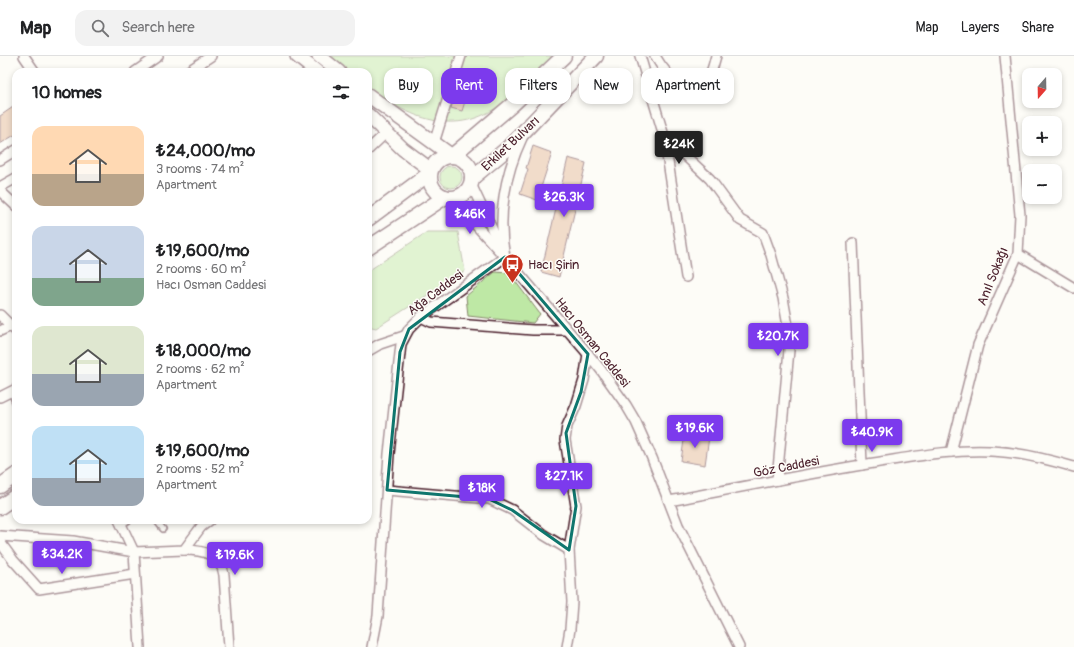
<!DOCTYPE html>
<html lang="en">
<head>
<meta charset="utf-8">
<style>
  body { margin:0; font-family:Pangolin,sans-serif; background:#f2f2f2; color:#202124; height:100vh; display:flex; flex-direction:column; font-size:15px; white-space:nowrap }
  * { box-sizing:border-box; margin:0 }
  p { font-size:13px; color:#757577 }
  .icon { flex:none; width:22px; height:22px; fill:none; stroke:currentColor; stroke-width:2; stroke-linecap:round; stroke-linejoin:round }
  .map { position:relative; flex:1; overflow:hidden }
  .drawer { position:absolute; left:12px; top:12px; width:360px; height:456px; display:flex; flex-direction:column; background:#fff; border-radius:12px; box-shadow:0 2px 6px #0003 }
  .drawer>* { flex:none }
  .banner { position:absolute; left:384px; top:12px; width:380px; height:36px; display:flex; gap:8px }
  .needle { width:26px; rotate:200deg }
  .controls { position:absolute; left:1022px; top:12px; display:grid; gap:8px }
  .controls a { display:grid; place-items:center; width:40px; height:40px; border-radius:8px; background:#fff; box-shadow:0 2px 6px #0003; font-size:20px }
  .price { position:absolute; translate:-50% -34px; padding:0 9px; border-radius:4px; background:#7c3aed; color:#fff; font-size:13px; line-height:26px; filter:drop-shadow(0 1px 2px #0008) }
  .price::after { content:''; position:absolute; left:50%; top:24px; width:12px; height:9px; margin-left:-6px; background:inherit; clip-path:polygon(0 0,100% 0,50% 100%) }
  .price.current { background:#222; color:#fff }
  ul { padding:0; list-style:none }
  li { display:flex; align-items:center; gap:12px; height:100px; padding:0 20px }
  li span { display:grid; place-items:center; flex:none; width:112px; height:80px; border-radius:12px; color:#555 }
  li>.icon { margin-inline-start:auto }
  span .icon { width:48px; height:48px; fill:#fffc; stroke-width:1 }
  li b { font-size:17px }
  h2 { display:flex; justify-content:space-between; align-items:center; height:48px; padding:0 20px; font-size:17px }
  .chip { padding:0 14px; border-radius:12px; background:#fff; box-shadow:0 2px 6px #0003; font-size:14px; line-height:36px }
  .chip.current { background:#7c3aed; color:#fff }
  header { display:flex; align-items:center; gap:24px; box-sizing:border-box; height:56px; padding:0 20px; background:#fff; border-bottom:1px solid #e0e0e0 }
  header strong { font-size:19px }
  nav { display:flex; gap:22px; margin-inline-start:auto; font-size:14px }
  .search { width:280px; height:36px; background:#f2f2f2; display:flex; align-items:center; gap:10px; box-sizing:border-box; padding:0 14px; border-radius:12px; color:#757577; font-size:15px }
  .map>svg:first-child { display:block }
</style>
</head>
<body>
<header>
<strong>Map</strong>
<div class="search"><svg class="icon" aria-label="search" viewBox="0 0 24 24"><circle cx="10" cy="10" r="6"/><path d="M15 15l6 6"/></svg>Search here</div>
<nav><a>Map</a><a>Layers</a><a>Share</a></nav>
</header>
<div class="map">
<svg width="1074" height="591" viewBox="0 0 1074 591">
  <rect width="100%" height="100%" fill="#fdfcf7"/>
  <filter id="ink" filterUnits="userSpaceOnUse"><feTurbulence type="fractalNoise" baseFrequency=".025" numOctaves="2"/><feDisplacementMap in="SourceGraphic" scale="8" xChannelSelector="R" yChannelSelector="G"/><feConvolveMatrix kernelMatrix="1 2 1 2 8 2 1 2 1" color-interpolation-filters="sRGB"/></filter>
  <g filter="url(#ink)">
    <g fill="#bee8a5" stroke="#848468">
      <path d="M325,0h227c-14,14 -28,29 -44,43 -49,41 -93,21 -140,-10v-17h-23z"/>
      <circle cx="451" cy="121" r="11"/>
      <polygon points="427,176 458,176 465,215 376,272 368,270 368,215"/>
      <polygon points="495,216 509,217 540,258 533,267 468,260 466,240"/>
    </g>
    <g fill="#e2b593" stroke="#4a1f2b">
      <polygon points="456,36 467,39 462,55 451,52"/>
      <polygon points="16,49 16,78 0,88 0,60"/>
      <polygon points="533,90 552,97 537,144 520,138 528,113 526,112"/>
      <polygon points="568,102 586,107 559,221 541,216"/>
      <polygon points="685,377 709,381 705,409 681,405"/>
    </g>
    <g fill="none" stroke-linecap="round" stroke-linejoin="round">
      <defs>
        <g id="lane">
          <polyline points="11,336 16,348"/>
          <polyline points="156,464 163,473"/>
          <polyline points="122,469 129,464"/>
        </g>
        <g id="street">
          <polyline points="24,0 35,16"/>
          <polyline points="640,0 664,80"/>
          <path d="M655,0c11,19 37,49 55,18 3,-5 4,-12 6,-18"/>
          <polyline points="135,16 158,0"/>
          <polyline points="187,16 211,0"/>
          <polyline points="434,87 461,0"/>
          <polyline points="368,94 386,77"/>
          <polyline points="0,104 16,94"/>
          <polyline points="471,128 500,190"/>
          <polyline points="0,131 16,122"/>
          <polyline points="0,135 16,150"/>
          <polyline points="451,142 505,201 588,298 601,314 626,349 636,366 652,402 678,469 739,591"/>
          <polyline points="853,187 862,409"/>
          <polyline points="1018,198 1074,232"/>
          <path d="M505,201c-8,-40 0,-83 17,-119"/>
          <polyline points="686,221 664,80 710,123 740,164 763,177 771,199 783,242 788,270 789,294 777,424"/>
          <polyline points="0,259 16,275"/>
          <polyline points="421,261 431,266 533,274 567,274"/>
          <polyline points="0,275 11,270"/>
          <polyline points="368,295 380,288 404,280"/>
          <polyline points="0,341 16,333"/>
          <polyline points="951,396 978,289 1018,198 1020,159 1005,0"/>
          <polyline points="387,434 489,443 512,454 544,479 569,494"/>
          <path d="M669,445c68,-13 136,-27 205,-38 39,-6 78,-14 117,-12 29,1 56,8 83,16"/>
          <polyline points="119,464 134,496 140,591"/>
          <polyline points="0,480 73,485 134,496 184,494 201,471 210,464"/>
          <polyline points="0,486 13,504 39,533 135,518"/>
          <path d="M184,494c19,0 37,4 40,25l5,72"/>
          <polyline points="372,591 378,560 389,398 401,288 409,273 421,261 505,201"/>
          <polyline points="567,591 570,573 572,546 569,494 576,450 565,384 567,370 576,350 584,324 588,298"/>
        </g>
        <g id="secondary">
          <polyline points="297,0 317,16"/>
          <polyline points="319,0 339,16"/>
          <polyline points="368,39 452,100"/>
          <polyline points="368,59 403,93 431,114"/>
        </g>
        <g id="primary">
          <circle cx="451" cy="121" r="21"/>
          <polyline points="452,100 513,48 564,0"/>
          <polyline points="472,122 508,92 596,0"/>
          <polyline points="368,163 430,117"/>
          <polyline points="368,192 445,141"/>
          <polyline points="0,430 16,419"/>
          <polyline points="0,451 16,440"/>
        </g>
      </defs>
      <use href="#lane" stroke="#4a1f2b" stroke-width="8"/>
      <use href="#street" stroke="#4a1f2b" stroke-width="12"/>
      <use href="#secondary" stroke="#4a1f2b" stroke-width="16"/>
      <use href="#primary" stroke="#4a1f2b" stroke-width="17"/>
      <use href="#lane" stroke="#fdfcf7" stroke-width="4.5"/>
      <use href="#street" stroke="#fdfcf7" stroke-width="9"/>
      <use href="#secondary" stroke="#fdfcf7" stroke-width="13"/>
      <use href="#primary" stroke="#fdfcf7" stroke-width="14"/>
    </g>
  </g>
  <path d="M0 0H1074V591H0ZM505,201l83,97 -7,38 -15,41 10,73 -7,44 -57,-40 -23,-11 -102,-9 13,-138 9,-23z" fill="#fdfcf7" fill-opacity=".55" fill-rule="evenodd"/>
  <path fill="none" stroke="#0f766e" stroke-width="3" stroke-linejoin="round" d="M505,201l83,97 -7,38 -15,41 10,73 -7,44 -57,-40 -23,-11 -102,-9 13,-138 9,-23z"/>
  <defs>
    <symbol id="bus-pin" viewBox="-11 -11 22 30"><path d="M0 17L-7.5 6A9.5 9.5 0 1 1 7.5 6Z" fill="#c8321e" stroke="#fdfcf7"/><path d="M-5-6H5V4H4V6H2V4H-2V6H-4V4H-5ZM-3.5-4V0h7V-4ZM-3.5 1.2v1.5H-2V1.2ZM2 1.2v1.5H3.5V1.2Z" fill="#fff"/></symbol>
  </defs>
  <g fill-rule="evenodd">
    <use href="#bus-pin" x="500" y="196" width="25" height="34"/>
  </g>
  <g text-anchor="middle" stroke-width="3" stroke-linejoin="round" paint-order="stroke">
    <g font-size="13" fill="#4a1f2b" stroke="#fdfcf7">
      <text transform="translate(510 87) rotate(-43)" y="5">Erkilet Bulvarı</text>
      <text transform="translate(992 220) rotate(-68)" y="5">Anıl Sokağı</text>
      <text transform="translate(435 236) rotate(-37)" y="5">Ağa Caddesi</text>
      <text transform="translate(593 286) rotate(51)" y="5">Hacı Osman Caddesi</text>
      <text transform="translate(786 410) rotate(-11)" y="5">Göz Caddesi</text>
    </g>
    <g font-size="13" fill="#4a1f2b" stroke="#fdfcf7" text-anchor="start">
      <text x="528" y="213">Hacı Şirin</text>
    </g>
  </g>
</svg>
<div class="controls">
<a><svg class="needle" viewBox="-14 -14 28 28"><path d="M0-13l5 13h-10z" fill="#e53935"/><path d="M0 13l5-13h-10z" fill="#757577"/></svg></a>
<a>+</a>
<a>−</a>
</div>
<b class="price current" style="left:679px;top:109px">₺24K</b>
<b class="price" style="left:564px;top:162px">₺26.3K</b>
<b class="price" style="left:470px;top:179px">₺46K</b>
<b class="price" style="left:778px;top:301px">₺20.7K</b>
<b class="price" style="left:695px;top:393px">₺19.6K</b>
<b class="price" style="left:872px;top:397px">₺40.9K</b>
<b class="price" style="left:564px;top:441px">₺27.1K</b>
<b class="price" style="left:482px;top:453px">₺18K</b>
<b class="price" style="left:62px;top:519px">₺34.2K</b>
<b class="price" style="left:235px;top:520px">₺19.6K</b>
<div class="banner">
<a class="chip">Buy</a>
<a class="chip current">Rent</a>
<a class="chip">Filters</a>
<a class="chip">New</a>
<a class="chip">Apartment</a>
</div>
<section class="drawer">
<h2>10 homes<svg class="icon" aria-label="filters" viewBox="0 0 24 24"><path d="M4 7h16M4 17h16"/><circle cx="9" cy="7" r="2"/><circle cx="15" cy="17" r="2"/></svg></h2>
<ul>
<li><span style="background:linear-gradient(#ffd9b3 60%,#b9a48a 0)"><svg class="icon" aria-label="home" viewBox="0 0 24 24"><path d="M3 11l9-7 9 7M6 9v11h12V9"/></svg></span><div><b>₺24,000/mo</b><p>3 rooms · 74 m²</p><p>Apartment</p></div></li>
<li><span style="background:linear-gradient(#c9d6e8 65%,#7fa58c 0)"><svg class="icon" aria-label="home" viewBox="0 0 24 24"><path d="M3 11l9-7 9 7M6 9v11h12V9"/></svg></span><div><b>₺19,600/mo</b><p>2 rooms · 60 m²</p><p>Hacı Osman Caddesi</p></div></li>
<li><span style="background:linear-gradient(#dfe7d0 60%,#9aa5b1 0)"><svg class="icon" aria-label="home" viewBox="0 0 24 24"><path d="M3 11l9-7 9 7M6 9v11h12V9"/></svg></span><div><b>₺18,000/mo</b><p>2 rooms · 62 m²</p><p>Apartment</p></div></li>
<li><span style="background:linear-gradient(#bfe0f5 65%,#9aa5b1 0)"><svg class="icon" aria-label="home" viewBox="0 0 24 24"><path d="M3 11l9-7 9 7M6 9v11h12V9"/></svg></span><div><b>₺19,600/mo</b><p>2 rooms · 52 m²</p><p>Apartment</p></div></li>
</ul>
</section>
</div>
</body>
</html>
